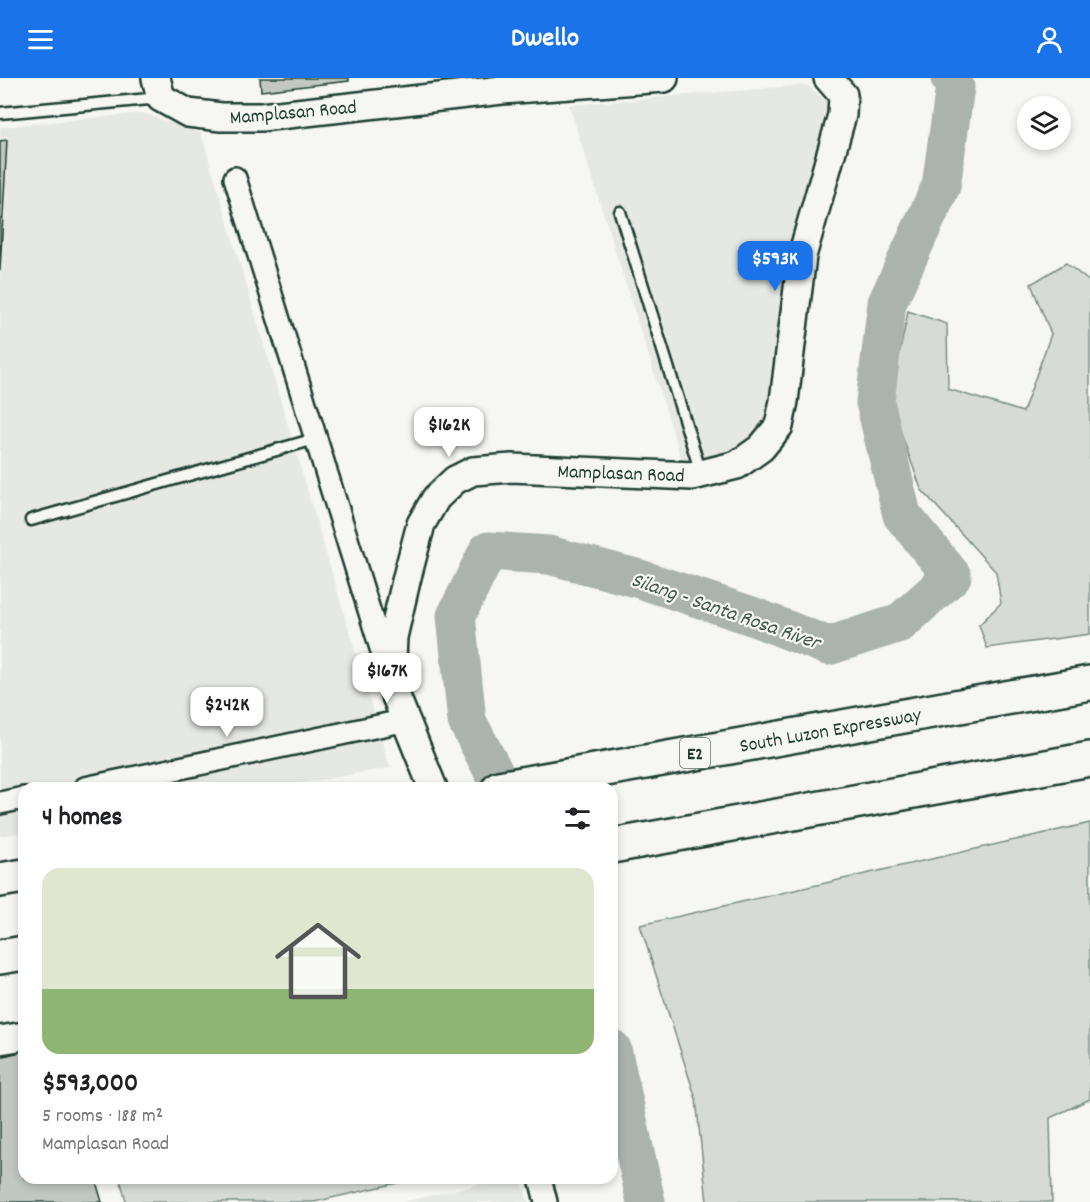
<!DOCTYPE html>
<html lang="en">
<head>
<meta charset="utf-8">
<style>
  body { margin:0; font-family:Dekko,sans-serif; background:#f2f2f2; color:#202124; height:100vh; display:flex; flex-direction:column; font-size:22px; white-space:nowrap }
  * { box-sizing:border-box; margin:0 }
  p { font-size:20px; color:#757577 }
  .icon { flex:none; width:33px; height:33px; fill:none; stroke:currentColor; stroke-width:2; stroke-linecap:round; stroke-linejoin:round }
  .map { position:relative; flex:1; overflow:hidden }
  .details { position:absolute; left:18px; top:704px; width:600px; height:402px; display:flex; flex-direction:column; background:#fff; border-radius:18px; box-shadow:0 3px 9px #0003 }
  .details>* { flex:none }
  .fabs { position:absolute; left:1017px; top:18px; display:grid; gap:12px }
  .fabs a { display:grid; place-items:center; width:54px; height:54px; border-radius:50%; background:#fff; box-shadow:0 3px 9px #0003; font-size:30px }
  .price { position:absolute; translate:-50% -51px; padding:0 14px; border-radius:12px; background:#fff; color:#222; font-size:20px; line-height:39px; filter:drop-shadow(0 2px 3px #0008) }
  .price::after { content:''; position:absolute; left:50%; top:36px; width:18px; height:14px; margin-left:-9px; background:inherit; clip-path:polygon(0 0,100% 0,50% 100%) }
  .price.active { background:#1a73e8; color:#fff }
  ul { padding:0; list-style:none }
  li { display:grid; align-content:center; gap:12px; height:318px; padding:0 24px }
  li+li { border-top:2px solid #e0e0e0 }
  li span { display:grid; place-items:center; height:186px; border-radius:18px; color:#555 }
  li>.icon { margin-inline-start:auto }
  span .icon { width:108px; height:108px; fill:#fffc; stroke-width:1 }
  li b { font-size:26px }
  h2 { display:flex; justify-content:space-between; align-items:center; height:72px; padding:0 24px; font-size:26px }
  header { display:flex; justify-content:space-between; align-items:center; height:78px; padding:0 24px; background:#1a73e8; color:#fff; font-size:27px; font-weight:800 }
  .map>svg:first-child { display:block }
</style>
</head>
<body>
<header><svg class="icon" aria-label="menu" viewBox="0 0 24 24"><path d="M4 6h16M4 12h16M4 18h16"/></svg>Dwello<svg class="icon" aria-label="person" viewBox="0 0 24 24"><circle cx="12" cy="8" r="4"/><path d="M4 21q1-7 8-7t8 7"/></svg></header>
<div class="map">
<svg width="1090" height="1124" viewBox="0 0 1090 1124">
  <rect width="100%" height="100%" fill="#f6f6f2"/>
  <filter id="ink" filterUnits="userSpaceOnUse"><feTurbulence type="fractalNoise" baseFrequency=".0167" numOctaves="2"/><feDisplacementMap in="SourceGraphic" scale="12" xChannelSelector="R" yChannelSelector="G"/><feConvolveMatrix kernelMatrix="1 2 1 2 8 2 1 2 1" color-interpolation-filters="sRGB"/></filter>
  <g filter="url(#ink)">
    <g fill="#e6e8e4">
      <polygon points="807,7 829,25 791,204 774,320 764,352 733,373 683,386 569,27"/>
      <polygon points="143,35 201,55 390,690 279,709 24,710 24,754 0,758 0,49"/>
      <polygon points="507,1100 521,1100 528,1124 403,1124"/>
    </g>
    <g fill="#d6dbd6" stroke="#7a8c85" stroke-width="1.5">
      <polygon points="1066,185 1090,204 1090,556 987,570 979,547 1001,525 996,494 921,411 890,324 908,233 947,246 948,311 1023,334 1051,256 1031,206"/>
      <polygon points="1090,745 1090,1021 1050,1040 1052,1124 707,1124 696,1021 640,847"/>
      <polygon points="120,1100 419,1100 314,1124 126,1124"/>
    </g>
    <g fill="none" stroke-linecap="round" stroke-linejoin="round">
      <g stroke="#aab3ae" stroke-width="39">
        <polyline points="502,710 467,643 456,538 488,473 549,477 640,501 749,537 828,568 900,545 952,498 902,437 875,324 887,225 941,108 955,9 950,0"/>
        <polyline points="612,971 646,1124"/>
      </g>
    </g>
    <g fill="#c1c8c3" stroke="#1f3d34" stroke-width="1.5">
      <polygon points="260,0 349,0 349,3 261,13"/>
      <polygon points="7,62 0,193 0,63"/>
      <polygon points="24,973 24,1100 95,1100 102,1124 0,1124 0,979"/>
    </g>
    <g fill="none" stroke-linecap="round" stroke-linejoin="round">
      <defs>
        <g id="service">
          <polyline points="0,35 160,20"/>
          <polyline points="620,134 701,395"/>
          <polyline points="31,442 315,361"/>
        </g>
        <g id="minor">
          <polyline points="235,100 388,593"/>
          <polyline points="85,710 407,642"/>
          <polyline points="0,725 24,720"/>
          <polyline points="540,1100 546,1124"/>
        </g>
        <g id="tertiary">
          <polyline points="156,0 161,20 188,35 221,39 261,39 502,12 664,0"/>
          <polyline points="433,710 391,606 393,559 407,499 421,446 436,420 455,402 473,393 512,390 693,398 737,387 761,370 779,348 784,323 802,178 842,37 843,17 828,0"/>
          <polyline points="0,962 24,958"/>
        </g>
        <g id="motorway">
          <polyline points="499,710 1090,605"/>
          <polyline points="612,768 1090,681"/>
          <polyline points="0,802 24,798"/>
          <polyline points="0,879 24,875"/>
        </g>
      </defs>
      <use href="#service" stroke="#1f3d34" stroke-width="15"/>
      <use href="#minor" stroke="#1f3d34" stroke-width="26"/>
      <use href="#tertiary" stroke="#1f3d34" stroke-width="32"/>
      <use href="#motorway" stroke="#1f3d34" stroke-width="38"/>
      <use href="#service" stroke="#f6f6f2" stroke-width="10"/>
      <use href="#minor" stroke="#f6f6f2" stroke-width="21"/>
      <use href="#tertiary" stroke="#f6f6f2" stroke-width="27"/>
      <use href="#motorway" stroke="#f6f6f2" stroke-width="33"/>
    </g>
  </g>
  <g text-anchor="middle" stroke-width="4.5" stroke-linejoin="round" paint-order="stroke">
    <rect fill="#f6f6f2" stroke="#60746d" stroke-width="1.5" x="680" y="660" width="30" height="30" rx="4.5"/>
    <g font-size="18" font-weight="bold" fill="#1f3d34">
      <text x="695" y="681">E2</text>
    </g>
    <g font-size="20" fill="#1f3d34" stroke="#f6f6f2">
      <text transform="translate(293 33) rotate(-5)" y="7">Mamplasan Road</text>
      <text transform="translate(621 394) rotate(2)" y="7">Mamplasan Road</text>
      <text transform="translate(830 651) rotate(-10)" y="7">South Luzon Expressway</text>
    </g>
    <g font-size="21" font-style="italic" fill="#425a52" stroke="#f6f6f2">
      <text transform="translate(726 532) rotate(19)" y="7">Silang - Santa Rosa River</text>
    </g>
  </g>
</svg>
<div class="fabs">
<a><svg class="icon" aria-label="layers" viewBox="0 0 24 24"><path d="M12 4l9 5-9 5-9-5zM3 14l9 5 9-5"/></svg></a>
</div>
<b class="price active" style="left:775px;top:214px">$593K</b>
<b class="price" style="left:449px;top:380px">$162K</b>
<b class="price" style="left:387px;top:626px">$167K</b>
<b class="price" style="left:227px;top:660px">$242K</b>
<section class="details">
<h2>4 homes<svg class="icon" aria-label="filters" viewBox="0 0 24 24"><path d="M4 7h16M4 17h16"/><circle cx="9" cy="7" r="2"/><circle cx="15" cy="17" r="2"/></svg></h2>
<ul>
<li><span style="background:linear-gradient(#dfe7d0 65%,#8fb573 0)"><svg class="icon" aria-label="home" viewBox="0 0 24 24"><path d="M3 11l9-7 9 7M6 9v11h12V9"/></svg></span><div><b>$593,000</b><p>5 rooms · 188 m²</p><p>Mamplasan Road</p></div></li>
</ul>
</section>
</div>
</body>
</html>
